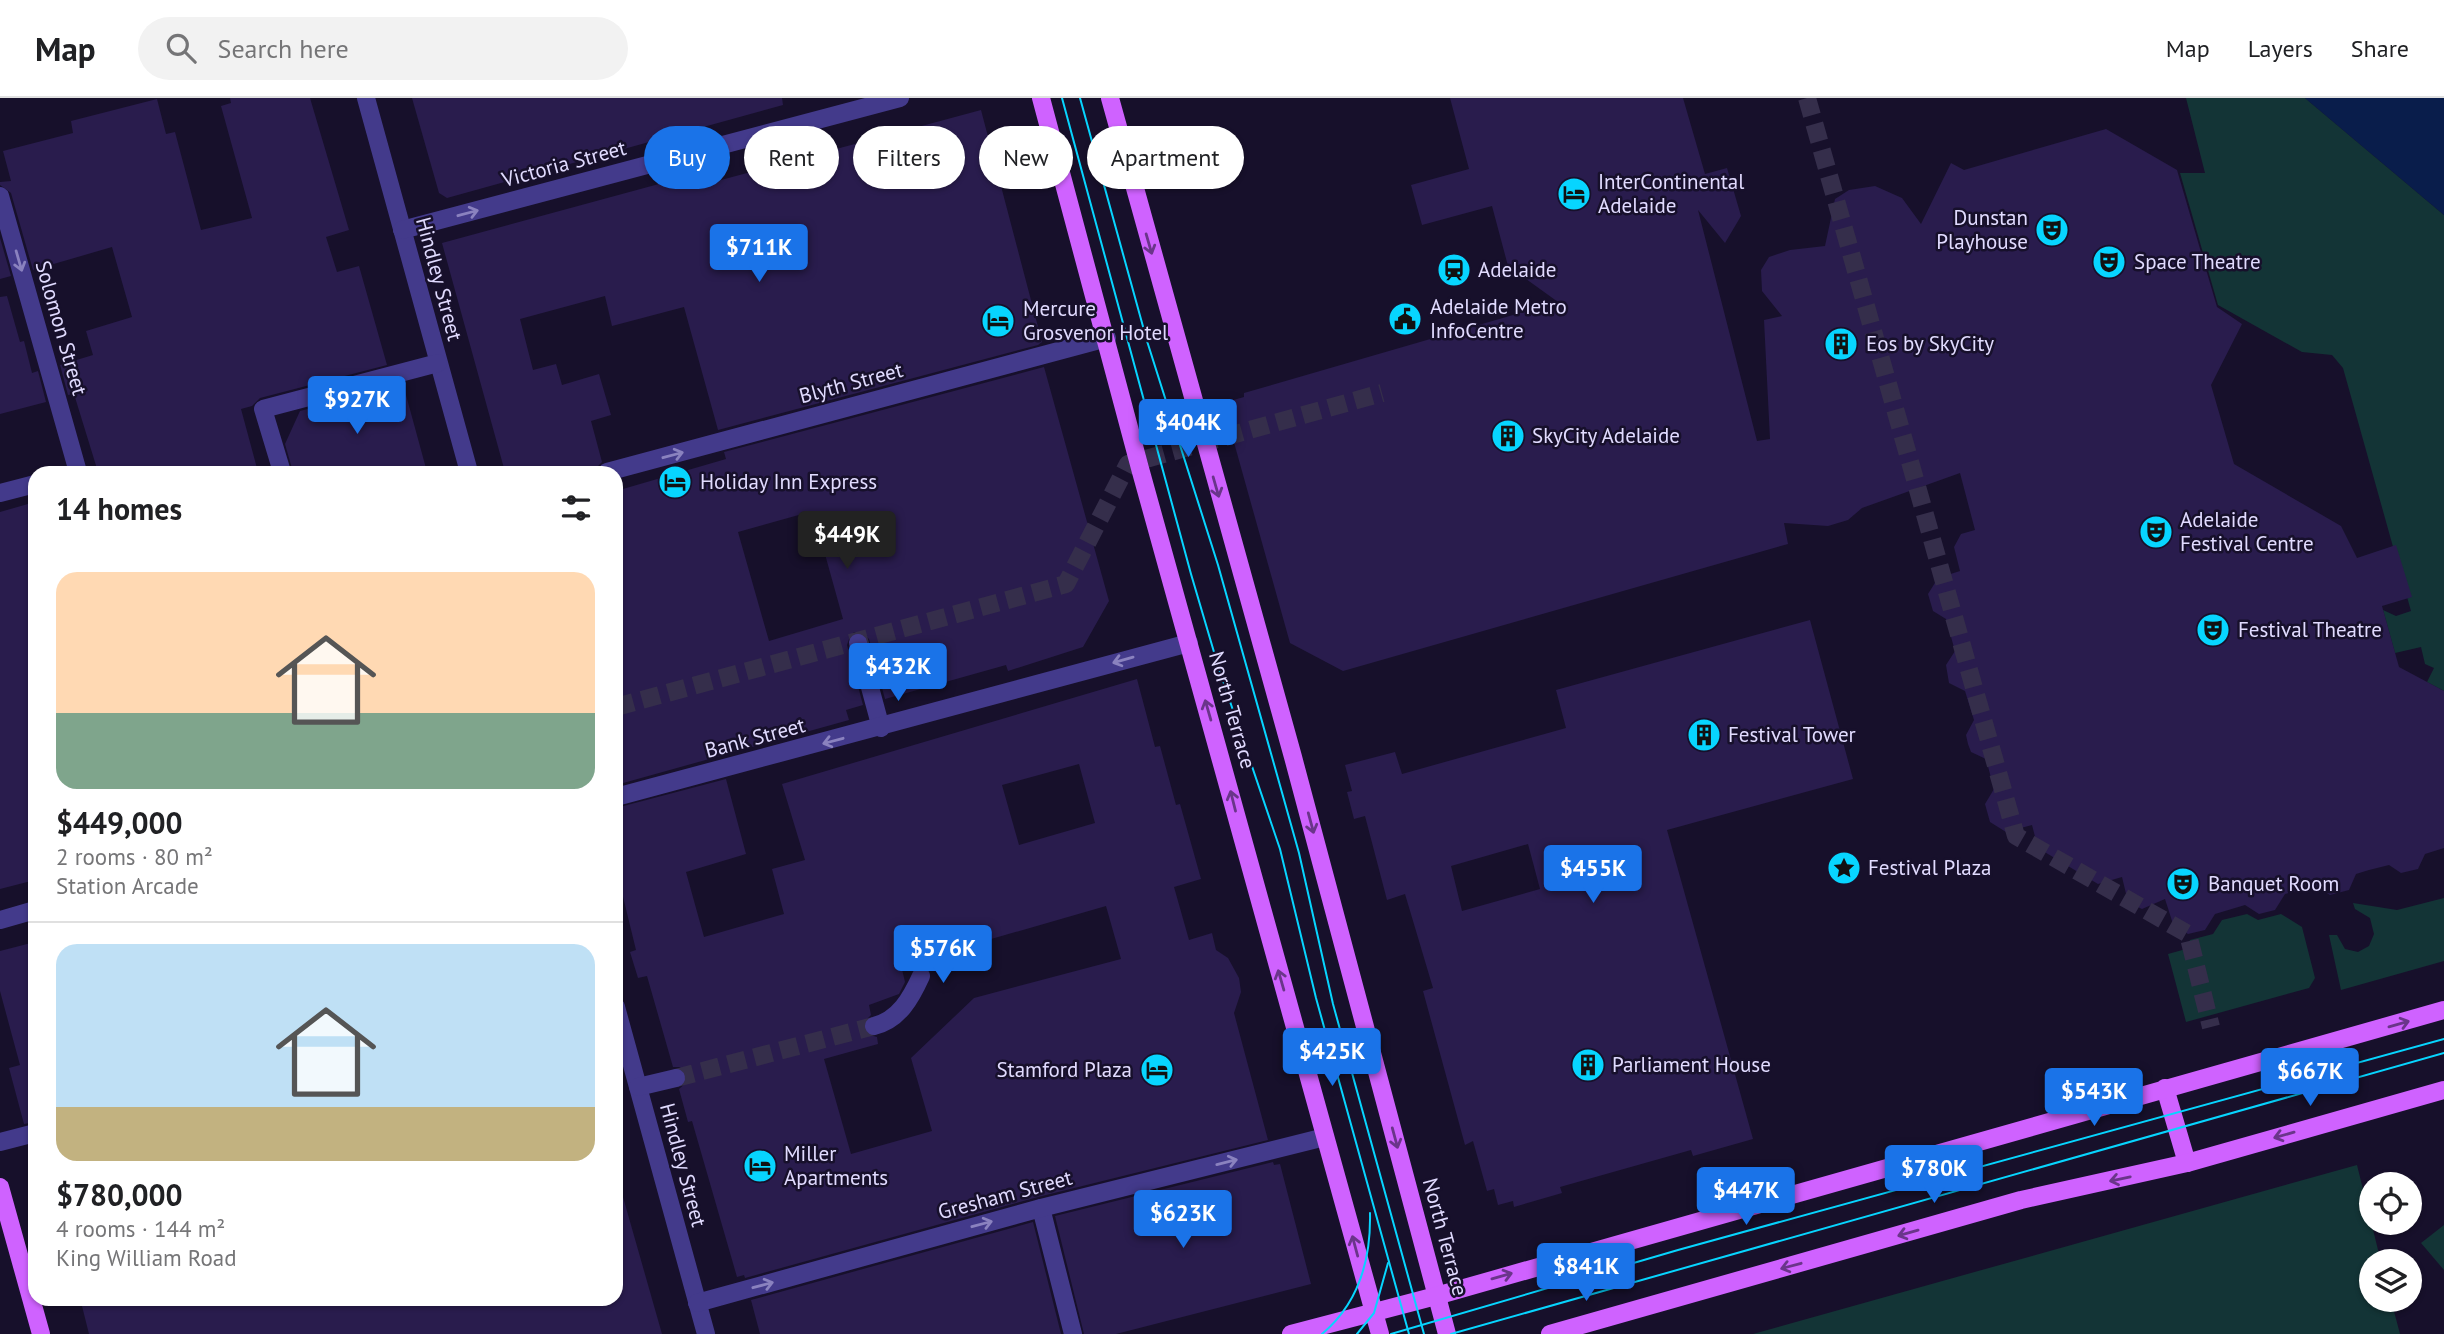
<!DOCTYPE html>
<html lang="en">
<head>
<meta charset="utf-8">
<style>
  body { margin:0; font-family:"PT Sans",sans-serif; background:#f2f2f2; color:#202124; height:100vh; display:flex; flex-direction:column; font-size:26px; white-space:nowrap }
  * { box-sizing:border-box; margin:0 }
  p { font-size:23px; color:#757577 }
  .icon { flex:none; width:38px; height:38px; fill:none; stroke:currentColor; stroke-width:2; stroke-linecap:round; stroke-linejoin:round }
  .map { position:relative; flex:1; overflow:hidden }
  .details { position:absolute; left:28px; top:368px; width:595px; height:840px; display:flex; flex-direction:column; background:#fff; border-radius:21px; box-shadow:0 2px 5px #0004 }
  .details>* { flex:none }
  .hud { position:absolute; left:644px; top:28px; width:665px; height:63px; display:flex; gap:14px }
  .controls { position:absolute; left:2359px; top:1074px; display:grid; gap:14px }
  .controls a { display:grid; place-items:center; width:63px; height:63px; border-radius:50%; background:#fff; box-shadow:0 2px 5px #0004; font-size:35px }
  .price { position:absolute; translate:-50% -60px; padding:0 16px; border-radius:7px; background:#1a73e8; color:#fff; font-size:23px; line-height:46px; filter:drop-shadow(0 2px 4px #0008) }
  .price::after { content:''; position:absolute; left:50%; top:42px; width:21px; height:16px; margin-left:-10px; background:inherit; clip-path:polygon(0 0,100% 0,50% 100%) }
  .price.active { background:#222; color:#fff }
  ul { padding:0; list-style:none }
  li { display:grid; align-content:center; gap:14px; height:371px; padding:0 28px }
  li+li { border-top:2px solid #e0e0e0 }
  li span { display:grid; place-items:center; height:217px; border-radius:21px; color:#555 }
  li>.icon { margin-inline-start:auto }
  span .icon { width:126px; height:126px; fill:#fffc; stroke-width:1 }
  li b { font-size:30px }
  h2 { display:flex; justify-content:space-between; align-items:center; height:84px; padding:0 28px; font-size:30px }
  .chip { padding:0 24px; border-radius:32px; background:#fff; box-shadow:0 2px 5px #0004; font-size:24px; line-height:63px }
  .chip.active { background:#1a73e8; color:#fff }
  header { display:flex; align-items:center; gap:42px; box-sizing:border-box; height:98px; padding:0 35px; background:#fff; border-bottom:2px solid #e0e0e0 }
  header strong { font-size:33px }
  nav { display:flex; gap:38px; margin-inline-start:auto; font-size:24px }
  .search { width:490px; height:63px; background:#f2f2f2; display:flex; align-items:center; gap:18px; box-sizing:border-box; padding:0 24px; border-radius:38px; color:#757577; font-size:26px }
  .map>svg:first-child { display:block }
</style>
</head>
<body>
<header>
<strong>Map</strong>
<div class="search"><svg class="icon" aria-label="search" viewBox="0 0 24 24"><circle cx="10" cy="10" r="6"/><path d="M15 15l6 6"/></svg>Search here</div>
<nav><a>Map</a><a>Layers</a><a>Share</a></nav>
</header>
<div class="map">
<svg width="2444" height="1236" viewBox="0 0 2444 1236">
  <rect width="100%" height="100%" fill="#17102b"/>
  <g fill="#133436">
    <polygon points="2186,0 2305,0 2444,117 2444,593 2427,584 2434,570 2425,566 2421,549 2395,555 2383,512 2396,518 2411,513 2343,270 2332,257 2302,254 2218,207 2180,75 2205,75"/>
    <polygon points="2444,800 2444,863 2341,892 2329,837 2337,837 2345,851 2358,854 2369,848 2374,836 2370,820 2355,811 2353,805 2397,812"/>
    <polygon points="2247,816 2258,822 2281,816 2302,829 2315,880 2309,890 2186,924 2168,856 2186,851 2190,842 2213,836 2222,822"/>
    <polygon points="2357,1067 2381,1164 2371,1164 2371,1202 2391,1202 2400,1236 1753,1236"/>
    <polygon points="2444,1127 2444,1172 2421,1145"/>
  </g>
  <polygon fill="#091d4b" points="2305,0 2444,0 2444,117"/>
  <g fill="#291c4d" fill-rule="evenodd">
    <polygon points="230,0 310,0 349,132 326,139 337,174 359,168 387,267 260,300 252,308 241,311 258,374 98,374 74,296 68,297 60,267 93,257 86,233 132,219 112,149 33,172 11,95 0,87 0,84 11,83 3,53 73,35 71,23 157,1 166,36 175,34 201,132 252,120 221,8 231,5"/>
    <polygon points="412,0 782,0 783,7 447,100 439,95"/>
    <polygon points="1450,0 1683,0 1705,76 1727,70 1741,118 1725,145 1698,112 1757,343 1770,341 1764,222 1782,218 1762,193 1761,172 1769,159 1790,152 1825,148 1835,101 1849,92 1875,88 1902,100 1921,126 1951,65 1964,72 2106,31 2177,72 2217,209 2242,226 2211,287 2234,366 2341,428 2357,460 2396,447 2412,499 2382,508 2399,569 2444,593 2444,750 2425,756 2418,771 2401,775 2389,767 2369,772 2356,776 2349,792 2330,797 2316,788 2300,792 2285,796 2275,812 2259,816 2245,807 2215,816 2205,832 2188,836 2173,826 2165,801 2142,811 2128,804 2122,779 2098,786 2038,750 2032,727 2006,734 1990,724 1985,706 1994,691 1986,661 1971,654 1968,646 1966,637 1974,622 1965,593 1949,585 1946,567 1955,553 1946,521 1933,513 1928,496 1938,480 1960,473 1954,449 1961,436 1975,432 1960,375 1862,410 1848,422 1828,428 1784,425 1788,446 1343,573 1290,545 1223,305 1244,299 1244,295 1558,204 1508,168 1492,108 1422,127 1411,87 1469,71"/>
    <polygon points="981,12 1042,244 1038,247 718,332 684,209 612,228 605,198 520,221 533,272 556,266 562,287 599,276 611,317 591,323 602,364 597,369 578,374 505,374 442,145 703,74 706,86"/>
    <polygon points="0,140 11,178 0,181"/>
    <polygon points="7,198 20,244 24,243 32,275 38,273 46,304 0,316 0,199"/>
    <path d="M1044,269l65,234 -26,46 -75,24 -2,-6 -121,34 -16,-60 -7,-7h-8l-4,4 -3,9 16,60 -17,5 3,10 -233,65v-294l110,-32 -2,-7zM813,413l30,108 -74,22 -31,-109z"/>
    <polygon points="403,286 427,374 293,374 285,346 300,313"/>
    <polygon points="35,404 35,782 0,791 0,414"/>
    <path d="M1810,522l43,159 -186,51 86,309 -60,17 -2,-6 -131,37 2,6 -48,14 -1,-6 -15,4 -4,-16 -7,2 -14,-50 -8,4 -42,-154 10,-3 -28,-94 -18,6 -22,-84 -11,3 -7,-27 5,-1 -7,-26 50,-13 7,22 164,-46 -10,-38zM1528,746l12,45 -78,22 -11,-45z"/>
    <path d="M1137,581l18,68 5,-1 16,59 4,-1 21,75 -27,8 15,53 23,-7 4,17 12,8 11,20 2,14 -7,21 34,127 -230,57 -293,81 -1,-3 -7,2 -45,-156 -4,1 -9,-33 8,-7v-7l-7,-8h-7l-26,-91 -9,2 -8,-26 6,-2 -20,-82v-60l110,-29 20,75 -60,18 18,65 80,-23 -12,-45 33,-9 -23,-76zM1079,666l16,59 -76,22 -17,-60zM1106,808l15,53 -147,39 -63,60 21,73 -81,23 -27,-95 54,-15 -1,-7 -11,-3 -3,-11 8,-8 -2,-10 30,-11 6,-12 -4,-17z"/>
    <polygon points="35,844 35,1024 24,1026 9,970 20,967 0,893 0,853"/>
    <polygon points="1273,1064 1274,1067 1280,1066 1311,1186 1116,1236 1084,1236 1055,1118"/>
    <polygon points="623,1099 662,1236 89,1236 80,1200 616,1200 616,1100"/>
    <polygon points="1033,1124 1061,1236 760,1236 751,1202"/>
  </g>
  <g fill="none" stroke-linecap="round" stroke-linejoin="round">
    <g stroke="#352e4b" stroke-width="18" stroke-dasharray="18 9" stroke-linecap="butt">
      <polyline points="1807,0 2016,738 2188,836 2211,929"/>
      <polyline points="616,609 1066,486 1128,366 1382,295"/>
      <polyline points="676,980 874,928"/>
    </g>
    <g stroke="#433a8b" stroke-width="18">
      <polyline points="366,0 469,374"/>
      <polyline points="0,98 78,374"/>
      <polyline points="402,132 900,0"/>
      <polyline points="282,374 263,311 438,265"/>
      <polyline points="607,374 1107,240"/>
      <polyline points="0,395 35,386"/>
      <polyline points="858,545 881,630"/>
      <polyline points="616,699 1189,545"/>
      <polyline points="0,822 35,812"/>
      <polyline points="616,909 706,1236"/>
      <path d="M874,928c25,-6 37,-28 47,-50"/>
      <polyline points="638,989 676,980"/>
      <polyline points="0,1044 35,1035"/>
      <polyline points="1041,1110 1073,1236"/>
      <polyline points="697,1205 1041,1110 1325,1039"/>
    </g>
    <g stroke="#cf62ff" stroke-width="18">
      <polyline points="1041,0 1141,374 1380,1236"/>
      <polyline points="1110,0 1293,659 1447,1236"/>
      <polyline points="2165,990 2187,1065"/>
      <polyline points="0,1089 41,1236"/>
      <polyline points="1291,1236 1436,1198 2444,912"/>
      <polyline points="1550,1236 2021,1102 2187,1065 2444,992"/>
    </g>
    <g stroke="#07d5ff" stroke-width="2">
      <polyline points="1062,0 1191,476 1219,571 1280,751 1316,900 1409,1236"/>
      <polyline points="1080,0 1147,243 1218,467 1299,755 1333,906 1424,1236"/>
      <path d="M1322,1236c37,-31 49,-74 48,-121"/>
      <polyline points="1357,1236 1374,1215 1388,1165"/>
      <polyline points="1391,1236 1678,1152 2444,941"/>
      <polyline points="1451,1236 2444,955"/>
    </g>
  </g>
  <defs><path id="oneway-shaft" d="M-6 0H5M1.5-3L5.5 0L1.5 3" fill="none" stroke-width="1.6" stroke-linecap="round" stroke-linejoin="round" transform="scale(1.75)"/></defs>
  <g stroke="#8a82bf">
    <use href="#oneway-shaft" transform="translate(468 115) rotate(-15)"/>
    <use href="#oneway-shaft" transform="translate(19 163) rotate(74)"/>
    <use href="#oneway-shaft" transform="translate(673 357) rotate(-15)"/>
    <use href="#oneway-shaft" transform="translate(1123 562) rotate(164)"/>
    <use href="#oneway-shaft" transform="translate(833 643) rotate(165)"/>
    <use href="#oneway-shaft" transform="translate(1227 1064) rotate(-14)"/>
    <use href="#oneway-shaft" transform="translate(982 1126) rotate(-15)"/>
    <use href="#oneway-shaft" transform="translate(763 1187) rotate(-15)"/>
  </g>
  <g stroke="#6a358a">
    <use href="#oneway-shaft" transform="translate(1149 146) rotate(74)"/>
    <use href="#oneway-shaft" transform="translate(1216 389) rotate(74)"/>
    <use href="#oneway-shaft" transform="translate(1208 612) rotate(-106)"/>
    <use href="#oneway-shaft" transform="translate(1233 703) rotate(-104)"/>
    <use href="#oneway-shaft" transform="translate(1311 725) rotate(75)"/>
    <use href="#oneway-shaft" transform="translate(1281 882) rotate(-106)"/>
    <use href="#oneway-shaft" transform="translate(2399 926) rotate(-16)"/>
    <use href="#oneway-shaft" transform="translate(2284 1037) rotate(164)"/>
    <use href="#oneway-shaft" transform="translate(1395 1040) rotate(75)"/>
    <use href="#oneway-shaft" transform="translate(2120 1081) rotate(168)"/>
    <use href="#oneway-shaft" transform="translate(1908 1135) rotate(164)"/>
    <use href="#oneway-shaft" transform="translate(1355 1148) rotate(-105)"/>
    <use href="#oneway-shaft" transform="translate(1791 1168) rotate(165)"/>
    <use href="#oneway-shaft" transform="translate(1502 1178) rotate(-16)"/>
  </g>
  <defs>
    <symbol id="hotel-disc" viewBox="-11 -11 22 22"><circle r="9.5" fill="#07d5ff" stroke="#17102b"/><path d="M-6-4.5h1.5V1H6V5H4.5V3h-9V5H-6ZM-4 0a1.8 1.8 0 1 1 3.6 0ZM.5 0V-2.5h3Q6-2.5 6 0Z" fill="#111"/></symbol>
    <symbol id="theatre-disc" viewBox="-11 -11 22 22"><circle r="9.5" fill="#07d5ff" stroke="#17102b"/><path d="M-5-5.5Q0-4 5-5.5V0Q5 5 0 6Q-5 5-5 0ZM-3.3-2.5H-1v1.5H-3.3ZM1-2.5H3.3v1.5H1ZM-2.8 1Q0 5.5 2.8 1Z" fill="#111"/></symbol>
    <symbol id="station-disc" viewBox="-11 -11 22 22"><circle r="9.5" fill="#07d5ff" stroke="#17102b"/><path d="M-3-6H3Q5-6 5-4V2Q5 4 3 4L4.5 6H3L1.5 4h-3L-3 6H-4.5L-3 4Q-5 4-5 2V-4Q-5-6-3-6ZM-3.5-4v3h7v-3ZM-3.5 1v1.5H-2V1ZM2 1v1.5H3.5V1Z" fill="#111"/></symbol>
    <symbol id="civic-disc" viewBox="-11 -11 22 22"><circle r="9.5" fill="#07d5ff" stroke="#17102b"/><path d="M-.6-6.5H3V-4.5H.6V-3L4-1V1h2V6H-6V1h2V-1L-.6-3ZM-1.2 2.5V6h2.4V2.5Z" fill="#111"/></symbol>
    <symbol id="building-disc" viewBox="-11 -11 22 22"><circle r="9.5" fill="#07d5ff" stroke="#17102b"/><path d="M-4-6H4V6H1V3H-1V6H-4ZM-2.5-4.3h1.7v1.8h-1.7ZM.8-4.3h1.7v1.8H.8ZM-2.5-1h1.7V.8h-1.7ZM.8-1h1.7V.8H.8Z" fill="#111"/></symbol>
    <symbol id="sight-disc" viewBox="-11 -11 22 22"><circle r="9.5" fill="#07d5ff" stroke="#17102b"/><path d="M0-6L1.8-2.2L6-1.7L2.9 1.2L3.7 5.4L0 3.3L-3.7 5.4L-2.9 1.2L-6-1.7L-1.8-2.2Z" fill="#111"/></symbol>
  </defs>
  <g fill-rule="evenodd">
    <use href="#hotel-disc" x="1555" y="77" width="38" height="38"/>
    <use href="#theatre-disc" x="2033" y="113" width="38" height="38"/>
    <use href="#theatre-disc" x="2090" y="145" width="38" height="38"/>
    <use href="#station-disc" x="1435" y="153" width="38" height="38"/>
    <use href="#civic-disc" x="1386" y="202" width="38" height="38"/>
    <use href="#hotel-disc" x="979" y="204" width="38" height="38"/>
    <use href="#building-disc" x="1822" y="227" width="38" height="38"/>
    <use href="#building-disc" x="1489" y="319" width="38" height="38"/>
    <use href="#hotel-disc" x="656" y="365" width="38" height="38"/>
    <use href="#theatre-disc" x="2137" y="415" width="38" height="38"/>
    <use href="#theatre-disc" x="2194" y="513" width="38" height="38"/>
    <use href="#building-disc" x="1685" y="618" width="38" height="38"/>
    <use href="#sight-disc" x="1825" y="751" width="38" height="38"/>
    <use href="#theatre-disc" x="2164" y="767" width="38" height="38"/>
    <use href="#building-disc" x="1569" y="948" width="38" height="38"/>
    <use href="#hotel-disc" x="1138" y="953" width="38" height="38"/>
    <use href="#hotel-disc" x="741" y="1049" width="38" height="38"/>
  </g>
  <g text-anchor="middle" stroke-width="5" stroke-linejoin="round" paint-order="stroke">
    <g font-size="21" fill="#e1dbff" stroke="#17102b">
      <text transform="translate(564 66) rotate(-15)" y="7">Victoria Street</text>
      <text transform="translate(439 181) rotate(75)" y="7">Hindley Street</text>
      <text transform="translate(61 230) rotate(74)" y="7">Solomon Street</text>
      <text transform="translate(851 285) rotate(-15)" y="7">Blyth Street</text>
      <text transform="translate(1232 612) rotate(74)" y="7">North Terrace</text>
      <text transform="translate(755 640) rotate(-15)" y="7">Bank Street</text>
      <text transform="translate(683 1067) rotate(75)" y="7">Hindley Street</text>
      <text transform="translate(1005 1097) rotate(-15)" y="7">Gresham Street</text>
      <text transform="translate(1445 1139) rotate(75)" y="7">North Terrace</text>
    </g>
    <g font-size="21" fill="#e1dbff" stroke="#17102b" text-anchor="start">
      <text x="1598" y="91">InterContinental<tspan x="1598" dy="24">Adelaide</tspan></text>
      <text x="2028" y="127" text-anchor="end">Dunstan<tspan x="2028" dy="24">Playhouse</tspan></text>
      <text x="2134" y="171">Space Theatre</text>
      <text x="1478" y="179">Adelaide</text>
      <text x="1430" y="216">Adelaide Metro<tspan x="1430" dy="24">InfoCentre</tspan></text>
      <text x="1023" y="218">Mercure<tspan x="1023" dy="24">Grosvenor Hotel</tspan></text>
      <text x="1866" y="253">Eos by SkyCity</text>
      <text x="1532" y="345">SkyCity Adelaide</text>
      <text x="700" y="391">Holiday Inn Express</text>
      <text x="2180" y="429">Adelaide<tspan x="2180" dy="24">Festival Centre</tspan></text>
      <text x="2238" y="539">Festival Theatre</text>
      <text x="1728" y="644">Festival Tower</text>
      <text x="1868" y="777">Festival Plaza</text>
      <text x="2208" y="793">Banquet Room</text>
      <text x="1612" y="974">Parliament House</text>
      <text x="1132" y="979" text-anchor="end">Stamford Plaza</text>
      <text x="784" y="1063">Miller<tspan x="784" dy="24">Apartments</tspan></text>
    </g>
  </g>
</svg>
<div class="controls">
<a><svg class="icon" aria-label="locate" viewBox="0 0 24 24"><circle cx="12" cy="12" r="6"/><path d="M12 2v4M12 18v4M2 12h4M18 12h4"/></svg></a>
<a><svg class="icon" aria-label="layers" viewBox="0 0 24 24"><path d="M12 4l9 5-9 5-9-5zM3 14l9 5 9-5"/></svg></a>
</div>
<b class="price" style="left:759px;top:186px">$711K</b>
<b class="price" style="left:357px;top:338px">$927K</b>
<b class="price" style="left:1188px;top:361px">$404K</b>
<b class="price active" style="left:847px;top:473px">$449K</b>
<b class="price" style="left:898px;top:605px">$432K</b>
<b class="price" style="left:1593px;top:807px">$455K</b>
<b class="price" style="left:943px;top:887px">$576K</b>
<b class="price" style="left:1332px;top:990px">$425K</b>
<b class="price" style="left:2310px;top:1010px">$667K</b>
<b class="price" style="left:2094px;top:1030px">$543K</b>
<b class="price" style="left:1934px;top:1107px">$780K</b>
<b class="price" style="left:1746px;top:1129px">$447K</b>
<b class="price" style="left:1183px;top:1152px">$623K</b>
<b class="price" style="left:1586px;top:1205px">$841K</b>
<div class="hud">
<a class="chip active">Buy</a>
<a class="chip">Rent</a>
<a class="chip">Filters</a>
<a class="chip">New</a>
<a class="chip">Apartment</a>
</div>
<section class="details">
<h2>14 homes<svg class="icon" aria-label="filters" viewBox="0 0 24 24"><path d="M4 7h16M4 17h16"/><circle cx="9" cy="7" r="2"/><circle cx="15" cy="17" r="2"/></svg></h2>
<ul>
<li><span style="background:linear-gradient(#ffd9b3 65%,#7fa58c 0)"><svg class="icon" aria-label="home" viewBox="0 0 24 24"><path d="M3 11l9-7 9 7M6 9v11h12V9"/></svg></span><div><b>$449,000</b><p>2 rooms · 80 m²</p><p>Station Arcade</p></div></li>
<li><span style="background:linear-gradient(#bfe0f5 75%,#c2b280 0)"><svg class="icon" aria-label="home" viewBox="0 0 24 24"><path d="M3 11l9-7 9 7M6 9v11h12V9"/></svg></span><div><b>$780,000</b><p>4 rooms · 144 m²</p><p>King William Road</p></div></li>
</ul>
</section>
</div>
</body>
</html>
